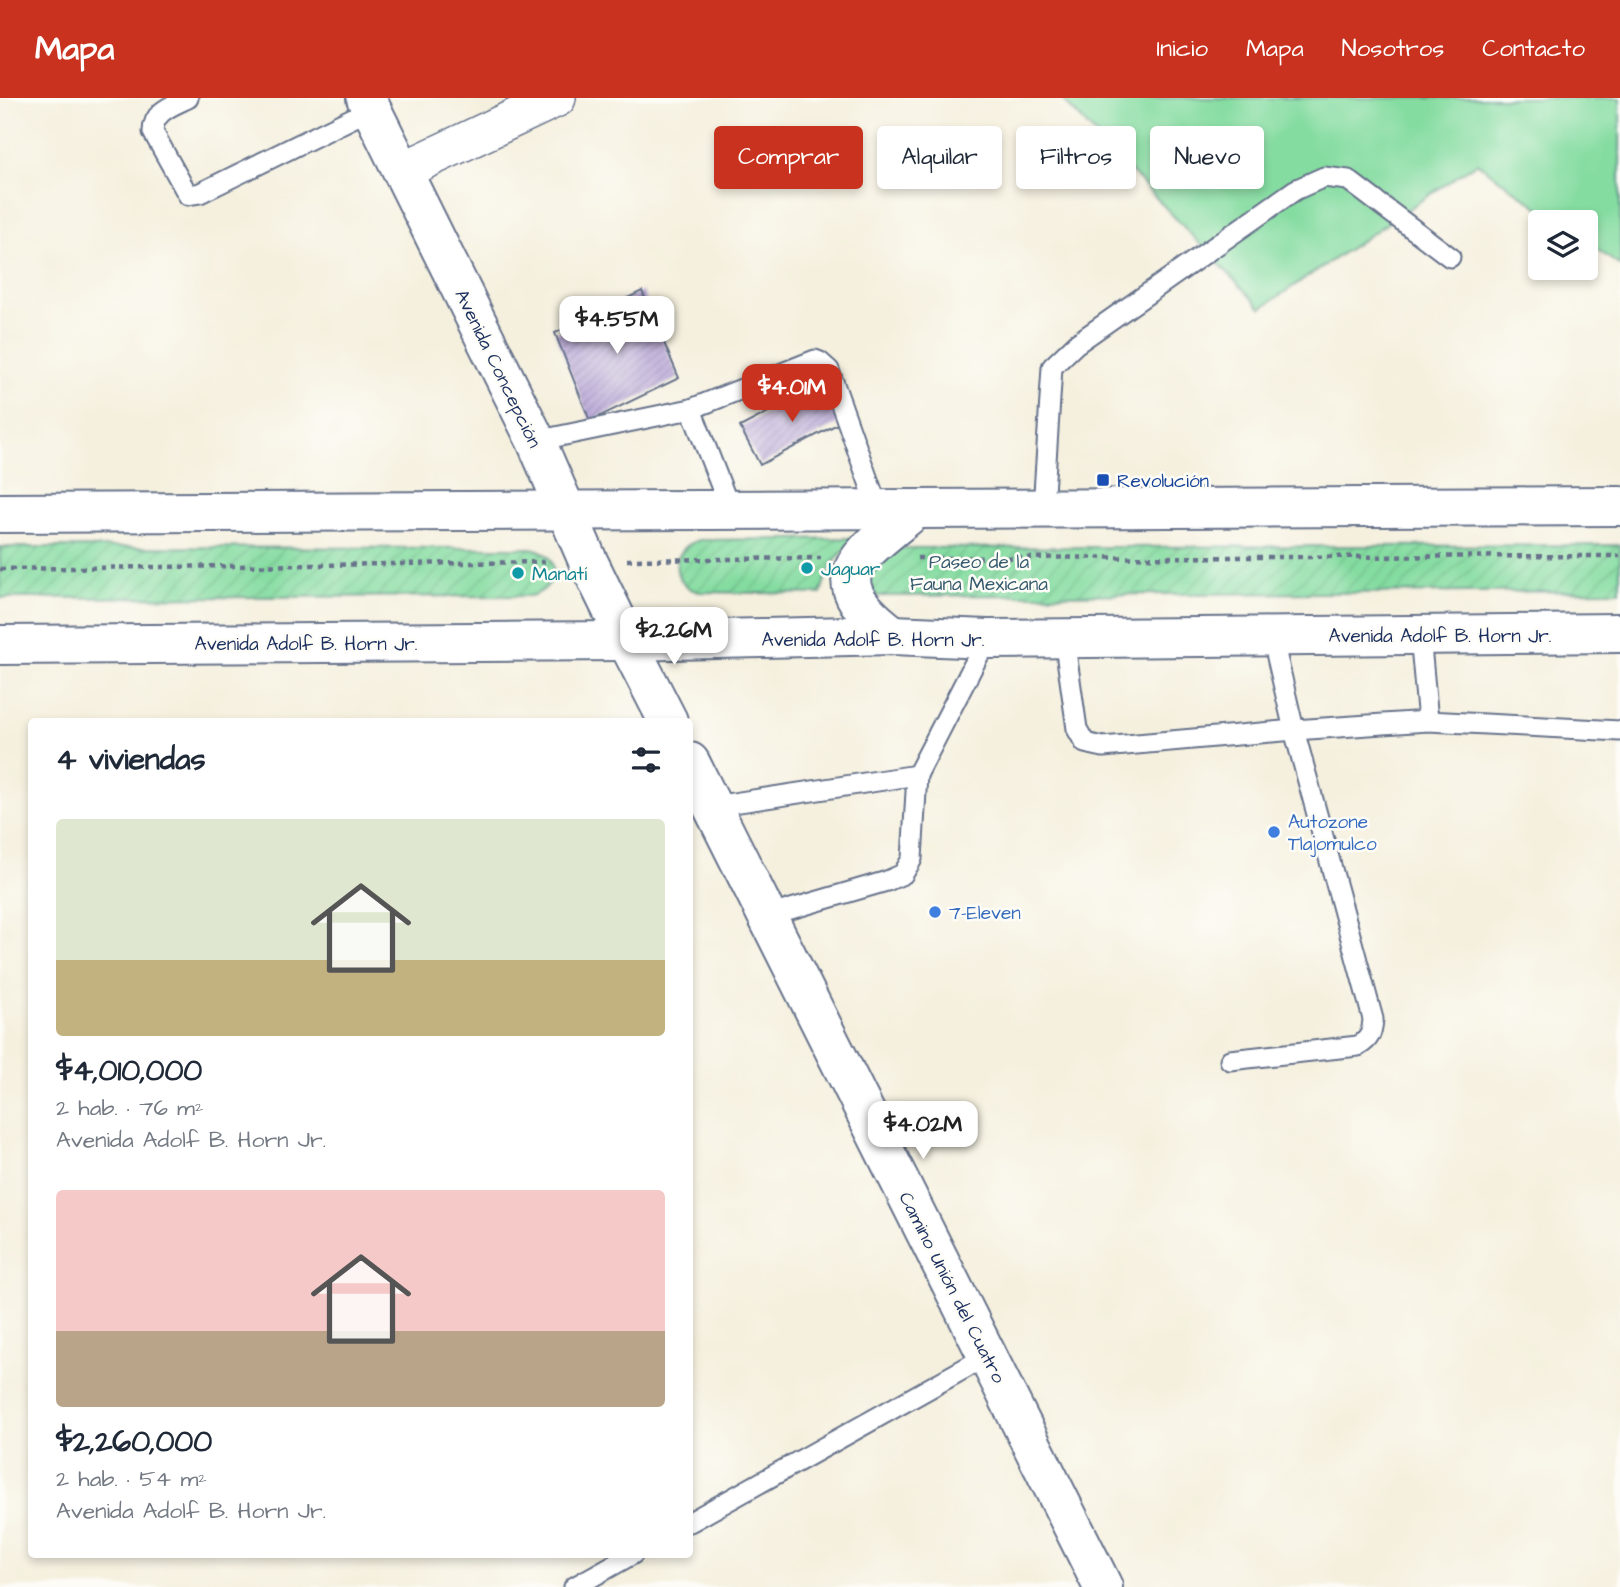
<!DOCTYPE html>
<html lang="es">
<head>
<meta charset="utf-8">
<style>
  body { margin:0; font-family:"Architects Daughter",sans-serif; background:#f2f2f3; color:#1f2937; height:100vh; display:flex; flex-direction:column; font-size:26px; white-space:nowrap }
  * { box-sizing:border-box; margin:0 }
  p { font-size:23px; color:#747a83 }
  .icon { flex:none; width:38px; height:38px; fill:none; stroke:currentColor; stroke-width:2; stroke-linecap:round; stroke-linejoin:round }
  .map { position:relative; flex:1; overflow:hidden }
  .details { position:absolute; left:28px; top:620px; width:665px; height:840px; display:flex; flex-direction:column; background:#fff; border-radius:7px; box-shadow:0 4px 10px #0003 }
  .details>* { flex:none }
  .hud { position:absolute; left:714px; top:28px; width:665px; height:63px; display:flex; gap:14px }
  .fabs { position:absolute; left:1528px; top:112px; display:grid; gap:14px }
  .fabs a { display:grid; place-items:center; width:70px; height:70px; border-radius:7px; background:#fff; box-shadow:0 4px 10px #0003; font-size:35px }
  .price { position:absolute; translate:-50% -60px; padding:0 16px; border-radius:14px; background:#fff; color:#222; font-size:23px; line-height:46px; filter:drop-shadow(0 2px 4px #0008) }
  .price::after { content:''; position:absolute; left:50%; top:42px; width:21px; height:16px; margin-left:-10px; background:inherit; clip-path:polygon(0 0,100% 0,50% 100%) }
  .price.on { background:#c8321e; color:#fff }
  ul { padding:0; list-style:none }
  li { display:grid; align-content:center; gap:14px; height:371px; padding:0 28px }
  li span { display:grid; place-items:center; height:217px; border-radius:7px; color:#555 }
  li>.icon { margin-inline-start:auto }
  span .icon { width:126px; height:126px; fill:#fffc; stroke-width:1 }
  li b { font-size:30px }
  h2 { display:flex; justify-content:space-between; align-items:center; height:84px; padding:0 28px; font-size:30px }
  .tag { padding:0 24px; border-radius:7px; background:#fff; box-shadow:0 4px 10px #0003; font-size:24px; line-height:63px }
  .tag.on { background:#c8321e; color:#fff }
  header { display:flex; align-items:center; gap:42px; box-sizing:border-box; height:98px; padding:0 35px; background:#c8321e; color:#fff }
  header strong { font-size:33px }
  nav { display:flex; gap:38px; margin-inline-start:auto; font-size:24px }
  .map>svg:first-child { display:block }
</style>
</head>
<body>
<header>
<strong>Mapa</strong>
<nav><a>Inicio</a><a>Mapa</a><a>Nosotros</a><a>Contacto</a></nav>
</header>
<div class="map">
<svg width="1620" height="1489" viewBox="0 0 1620 1489">
  <defs>
    <pattern id="garden-furrows" width="10" height="10" patternUnits="userSpaceOnUse" patternTransform="scale(1.75)"><rect width="10" height="10" fill="#84dca0"/><path d="M-1 1l2-2M0 10L10 0M9 11l2-2" fill="none" stroke="#71bd8c"/></pattern>
    <pattern id="building-hatch" width="6" height="6" patternUnits="userSpaceOnUse" patternTransform="scale(1.75)"><rect width="6" height="6" fill="#b7a5d7"/><path d="M-1 1l2-2M0 6l6-6M5 7l2-2" fill="none" stroke="#9487b2"/></pattern>
  </defs>
  <rect width="100%" height="100%" fill="#fdfcf7"/>
  <filter id="ink" filterUnits="userSpaceOnUse"><feTurbulence type="fractalNoise" baseFrequency=".0143" numOctaves="2"/><feDisplacementMap in="SourceGraphic" scale="14" xChannelSelector="R" yChannelSelector="G"/><feConvolveMatrix kernelMatrix="1 2 1 2 8 2 1 2 1" color-interpolation-filters="sRGB"/></filter>
  <filter id="wash" filterUnits="userSpaceOnUse"><feTurbulence type="fractalNoise" baseFrequency=".00686" numOctaves="4" result="noise"/><feDisplacementMap in="SourceGraphic" scale="28" xChannelSelector="R" yChannelSelector="G"/><feGaussianBlur stdDeviation="1.57" result="paint"/><feColorMatrix in="noise" values="0 0 0 0 0 0 0 0 0 0 0 0 0 0 0 0 0 1.4 0 .05"/><feComposite in="paint" operator="in"/></filter>
  <g filter="url(#wash)">
    <rect width="100%" height="100%" fill="#f5f0de"/>
    <polygon fill="#84dca0" stroke="#50867f" stroke-width="2" points="1061,0 1620,0 1620,168 1586,143 1586,124 1559,124 1477,65 1261,210"/>
    <g fill="url(#garden-furrows)" stroke="#50867f" stroke-width="2">
      <path d="M859,440c-21,18 -32,28 -38,56l-122,-2c-30,-7 -30,-45 1,-52z"/>
      <polygon points="1620,447 1620,493 877,498 866,484 867,473 901,450"/>
      <path d="M0,449l530,1c32,4 30,41 0,48l-530,2z"/>
    </g>
    <g id="blocks">
      <g fill="url(#building-hatch)">
        <polygon points="642,193 679,280 590,323 555,235"/>
        <polygon points="825,284 845,322 760,367 740,329"/>
      </g>
    </g>
  </g>
  <g filter="url(#ink)">
    <use href="#blocks" fill-opacity="0" stroke="#67738b" stroke-width="2"/>
    <g fill="none" stroke-linecap="round" stroke-linejoin="round">
      <defs>
        <g id="service">
          <path d="M188,0c-16,8 -35,13 -35,34l35,63 12,-2 171,-84"/>
          <polyline points="691,311 730,411"/>
          <polyline points="536,343 691,311 815,262 820,264 829,272 878,410"/>
          <polyline points="1043,411 1052,269 1076,246 1295,92 1324,79 1348,82 1450,159"/>
          <polyline points="1420,537 1428,623 1620,633"/>
          <polyline points="1064,540 1077,631 1085,645 1103,649 1294,632 1428,623"/>
          <polyline points="713,708 917,677"/>
          <polyline points="767,818 887,783 903,776 912,761 917,677 987,541"/>
          <path d="M1230,962l128,-14c12,-7 14,-13 15,-27l-79,-289 -22,-94"/>
          <polyline points="690,1424 987,1258"/>
          <polyline points="574,1489 633,1456"/>
        </g>
        <polyline id="minor" points="402,73 557,0"/>
        <g id="tertiary">
          <polyline points="627,543 668,623"/>
          <polyline points="690,664 1103,1489"/>
        </g>
        <g id="primary">
          <polyline points="366,0 536,343 588,463 627,543"/>
          <polyline points="0,415 1620,408"/>
          <path d="M893,537c-78,-59 -33,-78 23,-126"/>
          <polyline points="0,547 627,543 893,537 987,541 1620,535"/>
        </g>
      </defs>
      <use href="#service" stroke="#67738b" stroke-width="23"/>
      <use href="#minor" stroke="#67738b" stroke-width="40"/>
      <use href="#tertiary" stroke="#67738b" stroke-width="42"/>
      <use href="#primary" stroke="#67738b" stroke-width="42"/>
      <g stroke="#67738b" stroke-width="4.5" stroke-dasharray="5 5" stroke-linecap="butt">
        <polyline points="917,460 1620,458"/>
        <polyline points="627,462 821,460"/>
        <polyline points="0,471 548,464"/>
      </g>
      <use href="#service" stroke="#fff" stroke-width="19"/>
      <use href="#minor" stroke="#fff" stroke-width="37"/>
      <use href="#tertiary" stroke="#fff" stroke-width="38"/>
      <use href="#primary" stroke="#fff" stroke-width="38"/>
    </g>
  </g>
  <rect fill="#1a4fb4" stroke="#fdfcf7" stroke-width="2.5" x="1096" y="375" width="14" height="14" rx="3.5"/>
  <g fill="#0f9aa8" stroke="#fdfcf7" stroke-width="2.5">
    <circle cx="807" cy="470" r="7"/>
    <circle cx="518" cy="475" r="7"/>
  </g>
  <g fill="#3f7fe0" stroke="#fdfcf7" stroke-width="2.5">
    <circle cx="1274" cy="734" r="7"/>
    <circle cx="935" cy="814" r="7"/>
  </g>
  <g text-anchor="middle" stroke-width="5" stroke-linejoin="round" paint-order="stroke">
    <g font-size="19" fill="#1b2f5e" stroke="#fdfcf7">
      <text transform="translate(499 270) rotate(64)" y="7">Avenida Concepción</text>
      <text x="1440" y="544">Avenida Adolf B. Horn Jr.</text>
      <text x="873" y="548">Avenida Adolf B. Horn Jr.</text>
      <text x="306" y="552">Avenida Adolf B. Horn Jr.</text>
      <text transform="translate(953 1189) rotate(63)" y="7">Camino Unión del Cuatro</text>
    </g>
    <g font-size="19" fill="#164399" stroke="#fdfcf7" text-anchor="start">
      <text x="1117" y="389">Revolución</text>
    </g>
    <g font-size="19" fill="#355a6e" stroke="#fdfcf7">
      <text x="979" y="470">Paseo de la<tspan x="979" dy="22">Fauna Mexicana</tspan></text>
    </g>
    <g font-size="19" fill="#0d838f" stroke="#fdfcf7" text-anchor="start">
      <text x="821" y="477">Jaguar</text>
      <text x="532" y="482">Manatí</text>
    </g>
    <g font-size="19" fill="#366cbe" stroke="#fdfcf7" text-anchor="start">
      <text x="1288" y="730">Autozone<tspan x="1288" dy="22">Tlajomulco</tspan></text>
      <text x="949" y="821">7-Eleven</text>
    </g>
  </g>
</svg>
<div class="fabs">
<a><svg class="icon" aria-label="layers" viewBox="0 0 24 24"><path d="M12 4l9 5-9 5-9-5zM3 14l9 5 9-5"/></svg></a>
</div>
<b class="price" style="left:617px;top:258px">$4.55M</b>
<b class="price on" style="left:792px;top:326px">$4.01M</b>
<b class="price" style="left:674px;top:569px">$2.26M</b>
<b class="price" style="left:923px;top:1063px">$4.02M</b>
<div class="hud">
<a class="tag on">Comprar</a>
<a class="tag">Alquilar</a>
<a class="tag">Filtros</a>
<a class="tag">Nuevo</a>
</div>
<section class="details">
<h2>4 viviendas<svg class="icon" aria-label="filters" viewBox="0 0 24 24"><path d="M4 7h16M4 17h16"/><circle cx="9" cy="7" r="2"/><circle cx="15" cy="17" r="2"/></svg></h2>
<ul>
<li><span style="background:linear-gradient(#dfe7d0 65%,#c2b280 0)"><svg class="icon" aria-label="home" viewBox="0 0 24 24"><path d="M3 11l9-7 9 7M6 9v11h12V9"/></svg></span><div><b>$4,010,000</b><p>2 hab. · 76 m²</p><p>Avenida Adolf B. Horn Jr.</p></div></li>
<li><span style="background:linear-gradient(#f6c9c9 65%,#b9a48a 0)"><svg class="icon" aria-label="home" viewBox="0 0 24 24"><path d="M3 11l9-7 9 7M6 9v11h12V9"/></svg></span><div><b>$2,260,000</b><p>2 hab. · 54 m²</p><p>Avenida Adolf B. Horn Jr.</p></div></li>
</ul>
</section>
</div>
</body>
</html>
